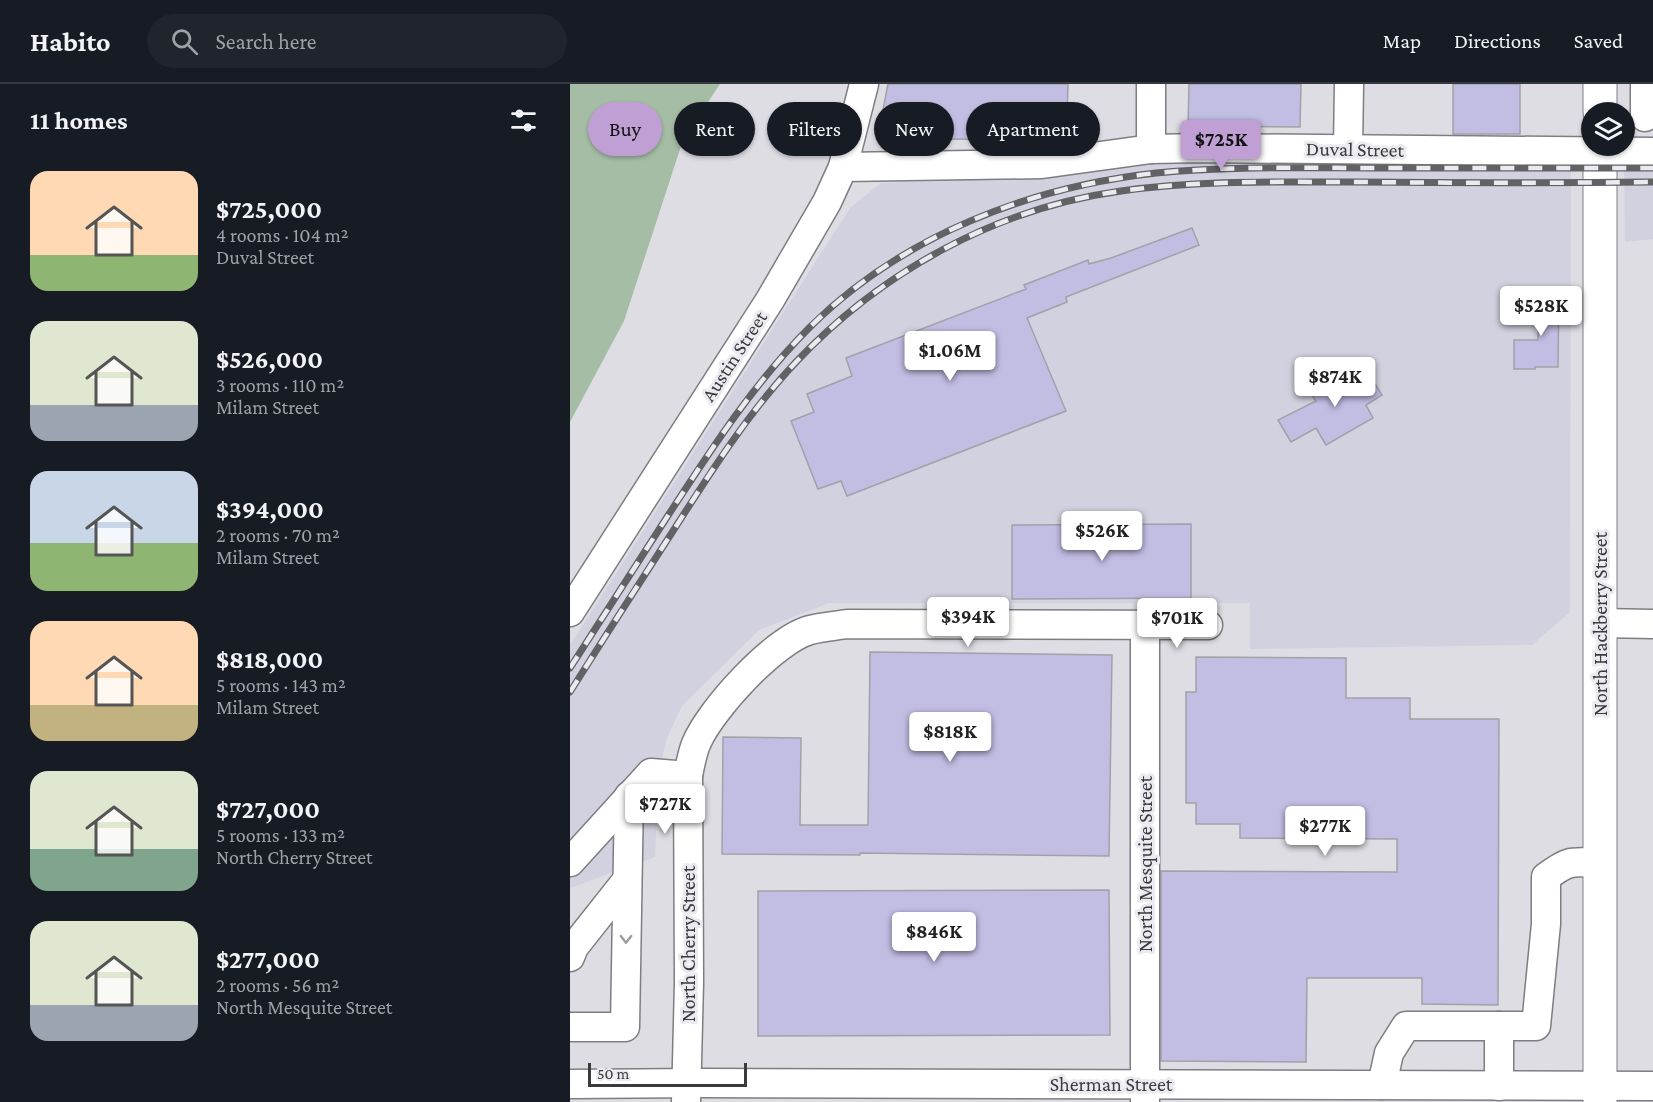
<!DOCTYPE html>
<html lang="en">
<head>
<meta charset="utf-8">
<style>
  body { margin:0; font-family:"Crimson Pro",serif; background:#20242c; color:#f1f3f6; height:100vh; display:flex; flex-direction:column; font-size:22px; white-space:nowrap }
  * { box-sizing:border-box; margin:0 }
  p { font-size:20px; color:#9ea1a6 }
  .icon { flex:none; width:33px; height:33px; fill:none; stroke:currentColor; stroke-width:2; stroke-linecap:round; stroke-linejoin:round }
  .map { position:relative; flex:1; overflow:hidden }
  .sheet { display:flex; flex-direction:column; background:#171b24; width:570px }
  .sheet>* { flex:none }
  .hud { position:absolute; left:18px; top:18px; width:570px; height:54px; display:flex; gap:12px }
  .fabs { position:absolute; left:1011px; top:18px; display:grid; gap:12px }
  .fabs a { display:grid; place-items:center; width:54px; height:54px; border-radius:50%; background:#171b24; box-shadow:0 2px 4px #0004; font-size:30px }
  .scale { position:absolute; left:18px; bottom:15px; width:159px; box-sizing:border-box; padding-left:6px; border:3px solid #3b3b3d; border-top:0; font-size:16px; line-height:21px; white-space:nowrap; color:#3b3b3d; -webkit-text-stroke:4px #ebeaf1; paint-order:stroke }
  .price { position:absolute; translate:-50% -51px; padding:0 14px; border-radius:6px; background:#fff; color:#222; font-size:20px; line-height:39px; filter:drop-shadow(0 2px 3px #0008) }
  .price::after { content:''; position:absolute; left:50%; top:36px; width:18px; height:14px; margin-left:-9px; background:inherit; clip-path:polygon(0 0,100% 0,50% 100%) }
  .price.active { background:#bf9fd4; color:#111 }
  ul { padding:0; list-style:none }
  li { display:flex; align-items:center; gap:18px; height:150px; padding:0 30px }
  li span { display:grid; place-items:center; flex:none; width:168px; height:120px; border-radius:18px; color:#555 }
  li>.icon { margin-inline-start:auto }
  span .icon { width:72px; height:72px; fill:#fffc; stroke-width:1 }
  li b { font-size:26px }
  h2 { display:flex; justify-content:space-between; align-items:center; height:72px; padding:0 30px; font-size:26px }
  .chip { padding:0 21px; border-radius:27px; background:#171b24; box-shadow:0 2px 4px #0004; font-size:21px; line-height:54px }
  .chip.active { background:#bf9fd4; color:#111 }
  header { display:flex; align-items:center; gap:36px; box-sizing:border-box; height:84px; padding:0 30px; background:#171b24; border-bottom:2px solid #363941 }
  header strong { font-size:28px }
  nav { display:flex; gap:33px; margin-inline-start:auto; font-size:21px }
  .search { width:420px; height:54px; background:#20242c; display:flex; align-items:center; gap:15px; box-sizing:border-box; padding:0 21px; border-radius:33px; color:#9ea1a6; font-size:22px }
  main { display:flex; flex:1; min-height:0 }
  .map>svg:first-child { display:block }
</style>
</head>
<body>
<header>
<strong>Habito</strong>
<div class="search"><svg class="icon" aria-label="search" viewBox="0 0 24 24"><circle cx="10" cy="10" r="6"/><path d="M15 15l6 6"/></svg>Search here</div>
<nav><a>Map</a><a>Directions</a><a>Saved</a></nav>
</header>
<main>
<section class="sheet">
<h2>11 homes<svg class="icon" aria-label="filters" viewBox="0 0 24 24"><path d="M4 7h16M4 17h16"/><circle cx="9" cy="7" r="2"/><circle cx="15" cy="17" r="2"/></svg></h2>
<ul>
<li><span style="background:linear-gradient(#ffd9b3 70%,#8fb573 0)"><svg class="icon" aria-label="home" viewBox="0 0 24 24"><path d="M3 11l9-7 9 7M6 9v11h12V9"/></svg></span><div><b>$725,000</b><p>4 rooms · 104 m²</p><p>Duval Street</p></div></li>
<li><span style="background:linear-gradient(#dfe7d0 70%,#9aa5b1 0)"><svg class="icon" aria-label="home" viewBox="0 0 24 24"><path d="M3 11l9-7 9 7M6 9v11h12V9"/></svg></span><div><b>$526,000</b><p>3 rooms · 110 m²</p><p>Milam Street</p></div></li>
<li><span style="background:linear-gradient(#c9d6e8 60%,#8fb573 0)"><svg class="icon" aria-label="home" viewBox="0 0 24 24"><path d="M3 11l9-7 9 7M6 9v11h12V9"/></svg></span><div><b>$394,000</b><p>2 rooms · 70 m²</p><p>Milam Street</p></div></li>
<li><span style="background:linear-gradient(#ffd9b3 70%,#c2b280 0)"><svg class="icon" aria-label="home" viewBox="0 0 24 24"><path d="M3 11l9-7 9 7M6 9v11h12V9"/></svg></span><div><b>$818,000</b><p>5 rooms · 143 m²</p><p>Milam Street</p></div></li>
<li><span style="background:linear-gradient(#dfe7d0 65%,#7fa58c 0)"><svg class="icon" aria-label="home" viewBox="0 0 24 24"><path d="M3 11l9-7 9 7M6 9v11h12V9"/></svg></span><div><b>$727,000</b><p>5 rooms · 133 m²</p><p>North Cherry Street</p></div></li>
<li><span style="background:linear-gradient(#dfe7d0 70%,#9aa5b1 0)"><svg class="icon" aria-label="home" viewBox="0 0 24 24"><path d="M3 11l9-7 9 7M6 9v11h12V9"/></svg></span><div><b>$277,000</b><p>2 rooms · 56 m²</p><p>North Mesquite Street</p></div></li>
</ul>
</section>
<div class="map">
<svg width="1083" height="1018" viewBox="0 0 1083 1018">
  <rect width="100%" height="100%" fill="#dedde4"/>
  <g fill="#d2d1df">
    <polygon points="1054,75 1083,75 1083,155 1055,158"/>
    <polygon points="609,77 1001,77 1000,528 962,561 680,565 680,519 259,519 189,546 112,622 97,654 89,687 85,773 0,804 0,561 280,124 311,99 502,90"/>
  </g>
  <polygon fill="#a4bda4" points="0,0 150,0 113,56 54,237 0,338"/>
  <g fill="#c2bde3" stroke="#a2a1a7" stroke-width="1.5">
    <polygon points="318,0 498,0 497,35 509,35 510,57 314,54 309,46"/>
    <polygon points="619,0 731,0 730,43 618,42"/>
    <rect x="883" y="0" width="67" height="50"/>
    <polygon points="622,144 629,161 496,213 497,218 457,234 496,327 277,412 271,397 248,405 221,337 244,328 237,310 282,292 276,274 456,205 454,201 518,176 519,180 541,174"/>
    <polygon points="989,206 988,283 965,283 965,285 944,285 944,256 968,256 969,207"/>
    <polygon points="792,280 812,311 796,321 803,334 756,361 746,344 721,358 708,336 746,317 741,310"/>
    <polygon points="621,440 621,514 442,515 442,441"/>
    <polygon points="300,568 542,571 539,772 290,769 290,771 152,770 153,653 231,654 230,741 298,741"/>
    <polygon points="626,573 776,574 776,614 840,614 840,635 929,635 928,921 852,920 852,894 737,894 736,978 591,977 591,787 827,788 827,755 670,754 670,740 626,740 626,719 616,719 616,608 626,608"/>
    <polygon points="539,806 540,951 188,952 188,807"/>
  </g>
  <g fill="none" stroke-linecap="round" stroke-linejoin="round">
    <defs>
      <g id="minor">
        <polyline points="581,0 581,65"/>
        <polyline points="1075,0 1075,33"/>
        <polyline points="778,65 779,0"/>
        <polyline points="273,83 472,80 581,65 631,64 1083,68"/>
        <polyline points="0,528 200,216 257,118 273,83 294,0"/>
        <polyline points="1030,539 1083,540"/>
        <polyline points="575,542 575,1018"/>
        <polyline points="0,778 81,689 118,692"/>
        <polyline points="0,873 4,863 57,796"/>
        <polyline points="0,943 55,943 59,712"/>
        <polyline points="0,1000 133,999 1083,1002"/>
        <path d="M812,1001l7,-32 17,-27h130l10,-102v-47c24,-18 25,-15 54,-14"/>
        <polyline points="929,1002 929,942"/>
        <path d="M116,1018l3,-119 -1,-207c2,-11 4,-22 8,-32 14,-34 78,-104 114,-114 11,-3 25,-4 37,-6l361,1"/>
      </g>
      <g id="major">
        <polyline points="1030,0 1030,28"/>
        <polyline points="1030,62 1030,1018"/>
      </g>
    </defs>
    <use href="#minor" stroke="#7e7d83" stroke-width="31"/>
    <use href="#major" stroke="#7e7d83" stroke-width="35"/>
    <use href="#minor" stroke="#fff" stroke-width="28"/>
    <use href="#major" stroke="#fff" stroke-width="33"/>
    <defs>
      <g id="rail">
        <path d="M0,584c33,-51 66,-103 99,-154 43,-66 85,-131 141,-187 92,-91 219,-140 346,-154 72,-7 144,-5 216,-5 94,0 187,0 281,0"/>
        <path d="M0,608c34,-54 68,-107 103,-161 37,-58 75,-118 123,-169 86,-91 201,-154 325,-171 78,-11 158,-9 236,-9 99,1 197,1 296,0"/>
      </g>
    </defs>
    <use href="#rail" stroke="#626265" stroke-width="7"/>
    <use href="#rail" stroke="#ebeaf1" stroke-width="4.5" stroke-dasharray="14" stroke-linecap="butt"/>
  </g>
  <defs><path id="oneway-chevron" d="M-2-3.5L2.5 0L-2 3.5" fill="none" stroke-width="1.6" stroke-linecap="round" stroke-linejoin="round" transform="scale(1.5)"/></defs>
  <use stroke="#9d9d9e" href="#oneway-chevron" transform="translate(56 855) rotate(91)"/>
  <g text-anchor="middle" stroke-width="6" stroke-linejoin="round" paint-order="stroke">
    <g font-size="20" fill="#3b3b3d" stroke="#ebeaf1">
      <text transform="translate(785 65) rotate(1)" y="7">Duval Street</text>
      <text transform="translate(164 272) rotate(-57)" y="7">Austin Street</text>
      <text transform="translate(1030 540) rotate(-90)" y="7">North Hackberry Street</text>
      <text transform="translate(575 780) rotate(-90)" y="7">North Mesquite Street</text>
      <text transform="translate(118 860) rotate(-90)" y="7">North Cherry Street</text>
      <text x="541" y="1007">Sherman Street</text>
    </g>
  </g>
</svg>
<div class="fabs">
<a><svg class="icon" aria-label="layers" viewBox="0 0 24 24"><path d="M12 4l9 5-9 5-9-5zM3 14l9 5 9-5"/></svg></a>
</div>
<div class="scale">50 m</div>
<b class="price active" style="left:651px;top:87px">$725K</b>
<b class="price" style="left:971px;top:253px">$528K</b>
<b class="price" style="left:380px;top:298px">$1.06M</b>
<b class="price" style="left:765px;top:324px">$874K</b>
<b class="price" style="left:532px;top:478px">$526K</b>
<b class="price" style="left:398px;top:564px">$394K</b>
<b class="price" style="left:607px;top:565px">$701K</b>
<b class="price" style="left:380px;top:679px">$818K</b>
<b class="price" style="left:95px;top:751px">$727K</b>
<b class="price" style="left:755px;top:773px">$277K</b>
<b class="price" style="left:364px;top:879px">$846K</b>
<div class="hud">
<a class="chip active">Buy</a>
<a class="chip">Rent</a>
<a class="chip">Filters</a>
<a class="chip">New</a>
<a class="chip">Apartment</a>
</div>
</div>
</main>
</body>
</html>
